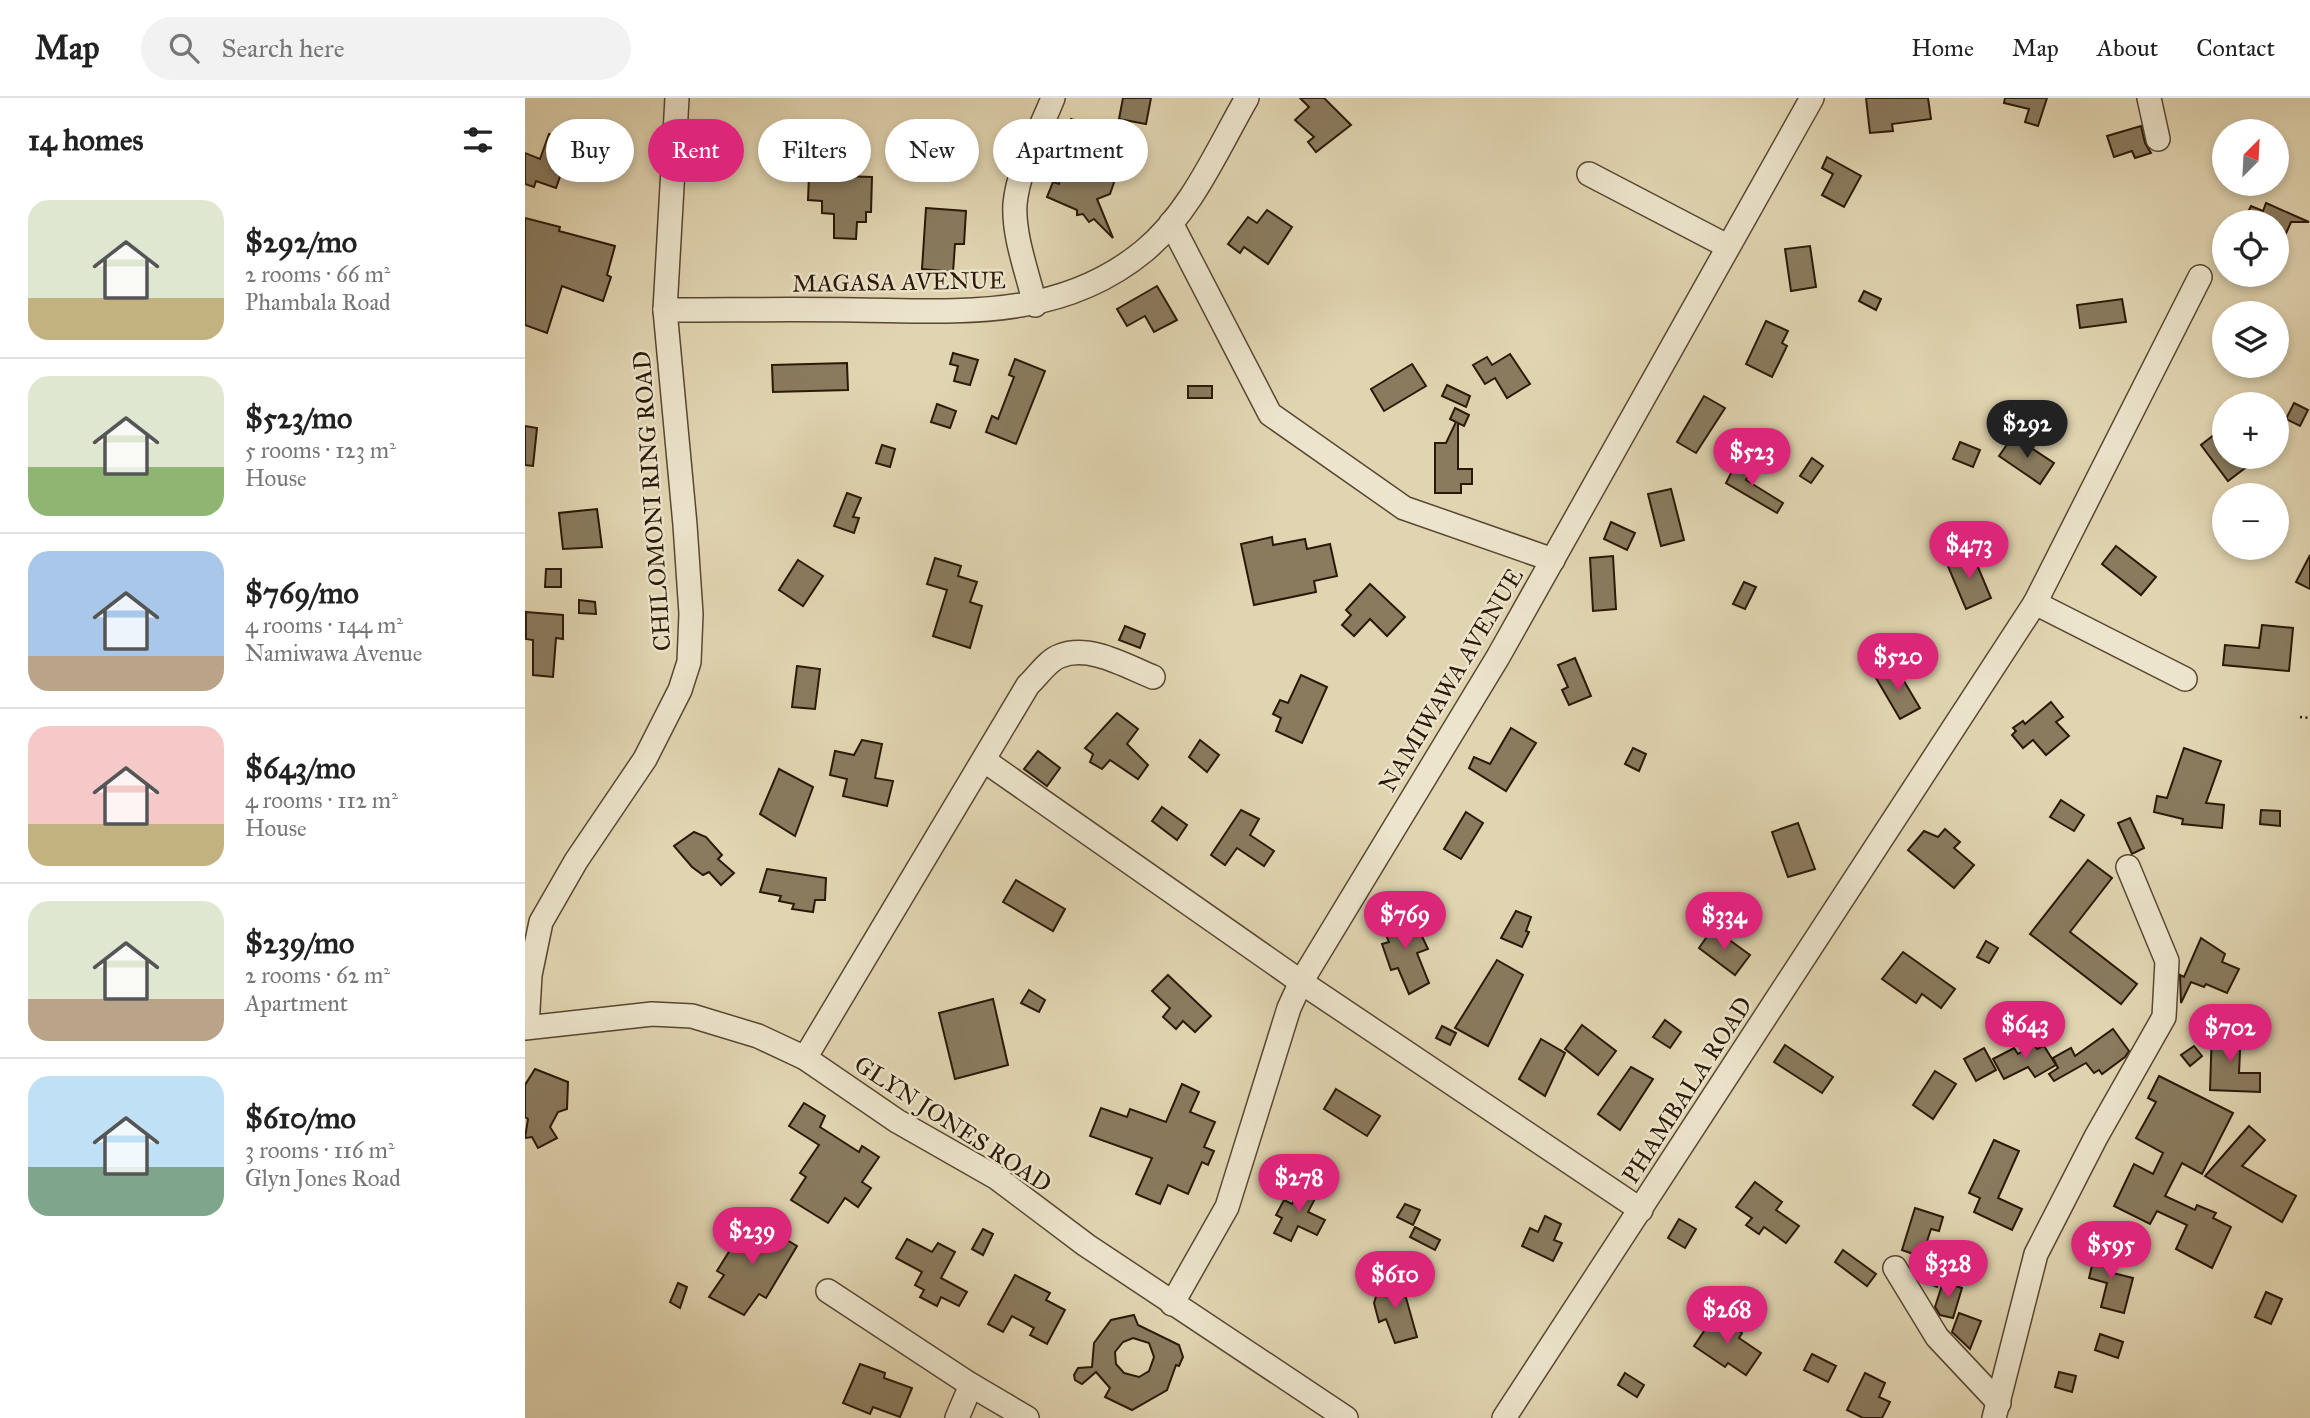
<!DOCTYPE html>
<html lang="en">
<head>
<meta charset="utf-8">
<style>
  body { margin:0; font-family:"IM FELL Great Primer",serif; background:#f2f2f2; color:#222; height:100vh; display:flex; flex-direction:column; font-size:26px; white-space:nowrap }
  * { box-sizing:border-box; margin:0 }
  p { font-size:23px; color:#767676 }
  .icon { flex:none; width:38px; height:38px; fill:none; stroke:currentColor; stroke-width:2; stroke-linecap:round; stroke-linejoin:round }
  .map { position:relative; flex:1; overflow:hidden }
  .panel { display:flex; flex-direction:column; background:#fff; width:525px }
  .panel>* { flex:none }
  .guide { position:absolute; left:21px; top:21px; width:665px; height:63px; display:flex; gap:14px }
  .needle { width:46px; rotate:24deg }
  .buttons { position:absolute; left:1687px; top:21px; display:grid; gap:14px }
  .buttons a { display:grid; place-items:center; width:77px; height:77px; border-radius:50%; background:#fff; box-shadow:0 4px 10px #0003; font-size:35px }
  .price { position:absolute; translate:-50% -60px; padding:0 16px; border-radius:24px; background:#db2777; color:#fff; font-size:23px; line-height:46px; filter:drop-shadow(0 2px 4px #0008) }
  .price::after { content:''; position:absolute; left:50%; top:42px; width:21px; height:16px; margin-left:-10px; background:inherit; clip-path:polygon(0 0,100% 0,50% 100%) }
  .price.active { background:#222; color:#fff }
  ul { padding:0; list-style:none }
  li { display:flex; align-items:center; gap:21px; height:175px; padding:0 28px }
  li+li { border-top:2px solid #e0e0e0 }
  li span { display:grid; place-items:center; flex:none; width:196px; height:140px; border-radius:21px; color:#555 }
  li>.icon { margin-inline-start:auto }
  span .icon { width:84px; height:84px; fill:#fffc; stroke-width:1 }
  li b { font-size:30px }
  h2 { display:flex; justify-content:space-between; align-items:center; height:84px; padding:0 28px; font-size:30px }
  .chip { padding:0 24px; border-radius:32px; background:#fff; box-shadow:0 4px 10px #0003; font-size:24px; line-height:63px }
  .chip.active { background:#db2777; color:#fff }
  header { display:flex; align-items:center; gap:42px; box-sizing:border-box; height:98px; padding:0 35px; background:#fff; border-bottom:2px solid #e0e0e0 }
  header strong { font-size:33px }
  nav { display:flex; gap:38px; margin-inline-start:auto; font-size:24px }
  .search { width:490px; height:63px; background:#f2f2f2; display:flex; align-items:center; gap:18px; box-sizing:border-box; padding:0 24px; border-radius:38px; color:#767676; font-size:26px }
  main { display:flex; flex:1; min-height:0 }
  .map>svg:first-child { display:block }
</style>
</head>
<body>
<header>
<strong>Map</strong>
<div class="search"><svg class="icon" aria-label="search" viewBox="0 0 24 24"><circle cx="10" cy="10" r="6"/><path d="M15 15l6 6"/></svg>Search here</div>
<nav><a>Home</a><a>Map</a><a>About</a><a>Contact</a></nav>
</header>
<main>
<section class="panel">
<h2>14 homes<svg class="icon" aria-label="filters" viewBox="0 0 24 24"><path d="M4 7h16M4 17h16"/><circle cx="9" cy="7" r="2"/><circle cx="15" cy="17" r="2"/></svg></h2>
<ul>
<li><span style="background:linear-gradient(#dfe7d0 70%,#c2b280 0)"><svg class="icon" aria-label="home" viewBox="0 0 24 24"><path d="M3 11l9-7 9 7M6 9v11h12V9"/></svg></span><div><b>$292/mo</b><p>2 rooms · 66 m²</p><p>Phambala Road</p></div></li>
<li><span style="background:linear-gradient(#dfe7d0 65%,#8fb573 0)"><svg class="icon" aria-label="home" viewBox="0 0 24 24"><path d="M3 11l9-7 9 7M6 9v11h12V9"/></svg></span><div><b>$523/mo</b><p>5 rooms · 123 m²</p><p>House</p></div></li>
<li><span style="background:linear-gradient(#a9c7e8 75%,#b9a48a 0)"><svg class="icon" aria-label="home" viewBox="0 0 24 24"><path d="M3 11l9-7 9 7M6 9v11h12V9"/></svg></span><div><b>$769/mo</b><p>4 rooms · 144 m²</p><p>Namiwawa Avenue</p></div></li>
<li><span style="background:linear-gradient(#f6c9c9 70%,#c2b280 0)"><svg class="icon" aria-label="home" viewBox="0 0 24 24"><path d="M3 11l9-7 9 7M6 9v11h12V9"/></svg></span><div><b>$643/mo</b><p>4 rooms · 112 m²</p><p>House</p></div></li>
<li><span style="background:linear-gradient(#dfe7d0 70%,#b9a48a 0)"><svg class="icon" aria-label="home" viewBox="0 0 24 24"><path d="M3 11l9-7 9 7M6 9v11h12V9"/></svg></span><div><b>$239/mo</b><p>2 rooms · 62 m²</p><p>Apartment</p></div></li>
<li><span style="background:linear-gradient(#bfe0f5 65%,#7fa58c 0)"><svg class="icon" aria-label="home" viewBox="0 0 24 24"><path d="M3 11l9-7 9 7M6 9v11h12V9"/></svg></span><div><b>$610/mo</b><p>3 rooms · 116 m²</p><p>Glyn Jones Road</p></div></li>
</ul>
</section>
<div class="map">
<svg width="1785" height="1320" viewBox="0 0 1785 1320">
  <rect width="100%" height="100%" fill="#e1d5b1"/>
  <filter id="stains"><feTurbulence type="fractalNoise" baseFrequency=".00286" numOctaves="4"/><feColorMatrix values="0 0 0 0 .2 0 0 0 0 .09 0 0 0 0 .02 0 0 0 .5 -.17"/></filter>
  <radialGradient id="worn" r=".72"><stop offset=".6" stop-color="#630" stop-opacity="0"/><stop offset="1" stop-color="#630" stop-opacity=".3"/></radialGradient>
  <g fill="#8a7b5f" stroke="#2b1907" stroke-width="2" fill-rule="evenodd">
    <polygon points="598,0 626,0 621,26 594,21"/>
    <polygon points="775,0 799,0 826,27 791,54 783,44 789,39 770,22 784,9"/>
    <polygon points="1341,0 1403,0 1406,21 1367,26 1368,33 1345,35"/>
    <polygon points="1480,0 1522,0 1513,28 1500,24 1504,11 1479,5"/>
    <polygon points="546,21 567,29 560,46 540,38"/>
    <polygon points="1616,28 1620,45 1626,55 1610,60 1607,53 1589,59 1582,38"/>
    <polygon points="24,36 47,45 31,90 11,83 9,89 0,86 0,55 15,61"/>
    <polygon points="595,47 613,53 609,65 591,58"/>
    <polygon points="565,55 595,67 585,96 572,101 588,140 569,121 564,124 558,116 552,117 552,112 522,99 528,84 534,86 537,67 551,76"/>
    <polygon points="1302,59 1336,78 1319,109 1297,97 1308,76 1297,70"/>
    <polygon points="284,77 347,79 346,114 341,114 341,124 332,124 331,141 309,140 309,116 297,115 297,103 283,102"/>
    <polygon points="1741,105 1784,124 1766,124 1752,156 1752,124 1718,124 1726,108 1738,113"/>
    <polygon points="401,110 441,113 439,146 430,146 428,174 397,171"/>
    <polygon points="742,112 767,129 743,166 719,149 715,155 703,146 723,119 732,125"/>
    <polygon points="0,120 35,129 34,133 90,148 82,177 86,179 78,203 37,188 22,235 0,227"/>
    <polygon points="1285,148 1291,189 1266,193 1260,151"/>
    <polygon points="632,188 652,222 629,234 620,218 602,228 592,211"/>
    <polygon points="1339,193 1356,201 1351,212 1334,203"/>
    <polygon points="1597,201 1601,224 1555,230 1552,207"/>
    <polygon points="1241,223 1263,233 1257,245 1262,248 1247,279 1221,266"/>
    <polygon points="428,255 453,262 445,287 429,283 433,268 425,266"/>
    <polygon points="985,256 1005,286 982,300 970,280 960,286 948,267 962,259 967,267"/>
    <polygon points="490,261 520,273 491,346 461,334 467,318 473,321 489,279 484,277"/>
    <polygon points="322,265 323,292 248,294 247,267"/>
    <polygon points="887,266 901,288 859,313 846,291"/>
    <polygon points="922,287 945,298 941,309 917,298"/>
    <rect x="663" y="288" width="24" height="12"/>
    <polygon points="1179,298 1200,310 1171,355 1152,344"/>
    <polygon points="1769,305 1783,312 1775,328 1761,321"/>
    <polygon points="412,306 431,313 425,330 406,324"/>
    <polygon points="930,310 944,317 939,328 933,325 933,371 947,371 947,386 936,386 936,395 910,395 910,345 921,345 931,324 925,321"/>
    <polygon points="0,328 12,330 8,368 0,367"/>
    <polygon points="1699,329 1699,359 1718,359 1724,367 1703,383 1676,347"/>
    <polygon points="1488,338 1529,365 1515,386 1474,358"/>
    <polygon points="1435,344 1455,352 1448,369 1428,361"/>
    <polygon points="357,347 370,351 365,369 351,365"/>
    <polygon points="1287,360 1298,368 1286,385 1275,378"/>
    <polygon points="1211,365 1226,373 1221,382 1258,405 1252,415 1201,385"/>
    <polygon points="1146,391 1159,442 1136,448 1123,396"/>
    <polygon points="322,395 336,400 328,419 334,420 329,435 309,428"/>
    <polygon points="72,411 77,449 38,451 34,415"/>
    <polygon points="1086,424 1110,435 1102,452 1079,441"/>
    <polygon points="747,439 748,447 780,441 782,451 805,446 812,478 789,483 791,494 729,507 716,446"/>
    <polygon points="1591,448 1631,479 1616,497 1577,466"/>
    <polygon points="1447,455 1466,500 1441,511 1422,466"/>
    <polygon points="1785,457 1785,491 1771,484"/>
    <polygon points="1088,458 1091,511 1068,513 1065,460"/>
    <polygon points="410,460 436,468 433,478 452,484 445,504 457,508 445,550 408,538 422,492 402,486"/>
    <polygon points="273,462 298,478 278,508 254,492"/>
    <polygon points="21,471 36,471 36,489 20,489"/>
    <polygon points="1219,484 1231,489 1220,511 1208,506"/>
    <polygon points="845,486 880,519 862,538 845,521 829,538 817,527 826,517 821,512"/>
    <polygon points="54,502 70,504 71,516 54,515"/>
    <polygon points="1,514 38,517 38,541 31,540 28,579 8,577 8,542 1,541"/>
    <polygon points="1737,527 1768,530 1764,573 1698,567 1700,547 1734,550"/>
    <polygon points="600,528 620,536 615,550 594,542"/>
    <polygon points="1050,560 1066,598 1044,607 1037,592 1043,589 1033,567"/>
    <polygon points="272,568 295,571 290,611 267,609"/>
    <polygon points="1370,568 1395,610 1375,621 1351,580"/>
    <polygon points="776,577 802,589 777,645 751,633 756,620 748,616 755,602 763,605"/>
    <polygon points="1526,604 1538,619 1531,624 1544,638 1521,657 1508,642 1498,650 1487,637 1491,633 1488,630 1498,623 1500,626"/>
    <polygon points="592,615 613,631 602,646 623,667 613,681 585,662 577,671 565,664 568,656 560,650"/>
    <polygon points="986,630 1011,645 981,693 944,670 949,659 965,666"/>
    <polygon points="337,642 357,646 350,680 368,683 362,708 318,698 322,681 305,677 310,653 329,657"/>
    <polygon points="675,642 694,657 682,674 664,659"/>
    <polygon points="1108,650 1121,656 1114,673 1100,666"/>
    <polygon points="1659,650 1696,663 1681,705 1699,707 1697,730 1657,726 1658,721 1629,714 1632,698 1642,700"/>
    <polygon points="513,653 535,670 522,688 499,671"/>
    <polygon points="254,671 288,689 270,738 235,716"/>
    <polygon points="1536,702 1559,717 1549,733 1525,719"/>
    <polygon points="637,709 662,727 652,742 627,723"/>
    <polygon points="716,712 734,721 725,737 749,753 739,768 712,750 700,767 686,757"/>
    <polygon points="1736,712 1755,713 1755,728 1735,726"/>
    <polygon points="941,714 958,725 936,761 919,751"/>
    <polygon points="1605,720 1619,750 1607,756 1593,725"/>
    <polygon points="1273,725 1290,771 1263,779 1247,734"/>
    <polygon points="1420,731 1435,744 1429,750 1449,767 1429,790 1383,752 1399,733 1413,739"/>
    <polygon points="169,734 181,739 197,757 193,761 209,775 196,787 184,774 178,777 167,769 149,748"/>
    <polygon points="1563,762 1587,780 1545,834 1612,886 1596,906 1505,836"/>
    <polygon points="242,771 301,780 300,802 290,802 288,814 267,811 269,806 254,803 256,798 235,794"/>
    <polygon points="491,782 540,811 528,833 478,804"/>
    <polygon points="991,813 1006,819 1001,833 1004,834 997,849 976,840"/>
    <polygon points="881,814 886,833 893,830 903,851 892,855 904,885 884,896 873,870 866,872 857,846 864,844 856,825"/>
    <polygon points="1188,830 1225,857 1210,877 1174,850"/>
    <polygon points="1676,840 1700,856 1697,864 1714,871 1702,895 1681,886 1679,889 1666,884 1656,905 1655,877 1659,879"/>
    <polygon points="1461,843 1473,850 1464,865 1452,859"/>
    <polygon points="1378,854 1430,891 1416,910 1397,896 1391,905 1357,881"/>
    <polygon points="972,862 998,877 963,948 930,930"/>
    <polygon points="643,877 686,918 670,934 658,923 651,931 638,919 645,910 627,893"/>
    <polygon points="504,892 520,902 514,914 496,905"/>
    <polygon points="468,901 483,967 430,981 414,915"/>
    <polygon points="1140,922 1156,934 1145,950 1128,939"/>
    <polygon points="1057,927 1091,953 1073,977 1040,951"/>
    <polygon points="917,928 931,935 925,947 911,940"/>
    <polygon points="1588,931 1604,953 1600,959 1577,976 1574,972 1569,975 1561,965 1529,983 1524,976 1533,970 1528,960 1546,950 1550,958"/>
    <polygon points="1687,931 1716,932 1714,975 1735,975 1735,994 1685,992"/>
    <polygon points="1016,941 1040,955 1020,998 994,981"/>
    <polygon points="1509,946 1512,951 1519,948 1531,967 1510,979 1503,969 1479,981 1468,961 1489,950 1493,956"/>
    <polygon points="1260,947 1308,979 1297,995 1249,964"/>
    <polygon points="1669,948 1677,958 1665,968 1656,957"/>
    <polygon points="1459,950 1471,972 1451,983 1439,961"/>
    <polygon points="1106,969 1128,981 1095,1032 1073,1016"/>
    <polygon points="10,971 43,984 42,1011 33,1014 25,1029 32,1040 13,1050 7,1039 0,1040 3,1021 0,1019 0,987"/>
    <polygon points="1410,973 1431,986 1408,1021 1388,1007"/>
    <polygon points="1634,978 1708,1015 1677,1076 1657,1065 1640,1098 1670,1112 1672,1107 1691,1115 1688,1120 1706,1129 1687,1170 1651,1151 1662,1127 1632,1113 1625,1126 1589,1108 1609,1066 1628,1076 1638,1055 1611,1040 1631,1004 1623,1000"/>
    <polygon points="657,986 674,994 665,1014 690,1024 679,1049 689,1053 683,1067 677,1064 663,1096 643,1087 635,1106 611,1096 627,1060 565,1038 576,1010 602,1019 605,1011 641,1024"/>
    <polygon points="811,991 855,1018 842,1038 799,1011"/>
    <polygon points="279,1005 300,1018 295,1029 334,1054 337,1048 354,1059 337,1084 346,1090 333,1109 320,1100 303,1125 266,1102 281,1079 275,1075 294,1047 264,1028"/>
    <polygon points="1724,1028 1740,1042 1717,1068 1771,1098 1757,1124 1680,1078"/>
    <polygon points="1469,1042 1494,1053 1473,1100 1497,1111 1487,1132 1449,1114 1455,1100 1444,1095"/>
    <polygon points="1230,1084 1257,1104 1251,1112 1274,1128 1261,1145 1239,1129 1234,1136 1221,1127 1227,1120 1211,1109"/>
    <polygon points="778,1085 794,1093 783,1114 800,1122 792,1137 773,1128 766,1143 749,1135 757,1120 751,1117 759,1102 767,1106"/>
    <polygon points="880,1106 895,1112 888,1127 872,1119"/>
    <polygon points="1390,1110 1418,1119 1414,1133 1406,1131 1397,1159 1377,1152"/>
    <polygon points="1020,1118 1036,1126 1029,1142 1037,1145 1028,1163 997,1148 1005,1130 1013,1134"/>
    <polygon points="225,1120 272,1148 241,1200 234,1196 219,1217 184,1199 199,1177 192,1173"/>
    <polygon points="1154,1121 1171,1131 1160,1150 1143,1140"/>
    <polygon points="890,1129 915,1142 910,1152 885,1139"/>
    <polygon points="458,1131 468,1136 458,1157 447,1151"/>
    <polygon points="382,1141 407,1154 413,1145 430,1154 416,1180 442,1194 434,1208 416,1199 412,1208 395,1199 399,1192 390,1187 397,1174 371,1160"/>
    <polygon points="1571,1151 1593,1157 1588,1175 1608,1180 1599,1215 1576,1209 1582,1185 1564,1180"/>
    <polygon points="1318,1152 1351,1176 1342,1188 1310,1164"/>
    <polygon points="1402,1160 1419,1165 1412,1189 1394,1182"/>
    <polygon points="490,1177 525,1195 521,1202 540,1212 522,1246 505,1237 509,1230 487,1218 478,1234 463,1226"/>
    <polygon points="876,1182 892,1239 870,1245 861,1221 854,1224 849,1205 854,1189"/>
    <polygon points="1418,1184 1437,1190 1428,1220 1415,1217 1410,1209"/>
    <polygon points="153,1185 162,1189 155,1210 145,1204"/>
    <polygon points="1741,1194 1757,1201 1746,1226 1730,1219"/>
    <polygon points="1434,1215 1456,1223 1445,1251 1427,1234"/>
    <path d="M609,1217l4,10 41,20 4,12 -4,9 -3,-1 -9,25 -35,20 -27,-13 5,-9 -14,-16 -14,12 -7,-4 -1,-5 4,-7 14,-1 2,-24 17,-23zM608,1240l16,5 5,14 -5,14 -10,6 -15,-4 -8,-9 -1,-12 8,-10z"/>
    <polygon points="1190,1217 1217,1235 1214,1240 1236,1255 1221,1277 1203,1265 1200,1269 1169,1248"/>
    <polygon points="1575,1236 1598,1244 1593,1260 1570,1252"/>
    <polygon points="1287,1256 1311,1268 1303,1284 1279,1272"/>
    <polygon points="335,1266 360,1275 359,1280 387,1290 375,1319 348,1309 345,1316 318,1305"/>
    <polygon points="1534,1274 1551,1278 1547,1294 1530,1289"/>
    <polygon points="1100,1275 1119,1287 1112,1299 1093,1287"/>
    <polygon points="1340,1275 1360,1285 1354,1299 1365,1304 1357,1320 1338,1320 1322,1312"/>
  </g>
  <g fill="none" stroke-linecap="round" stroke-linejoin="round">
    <defs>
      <g id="minor">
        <polyline points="1624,0 1633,41"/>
        <polyline points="1064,76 1202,148"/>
        <polyline points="646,125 745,316 879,410 1028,462"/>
        <path d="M510,207c-7,-31 -22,-69 -20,-101 3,-35 25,-73 38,-106"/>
        <path d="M140,212c64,0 127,-1 191,0 102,1 203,11 288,-59 47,-39 73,-101 103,-153"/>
        <polyline points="1510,505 1660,581"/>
        <polyline points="460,663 776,884 1116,1112"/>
        <polyline points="2,929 5,877 16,824 51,763 120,661 155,592 164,564 166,516 160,427 140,212 152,0"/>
        <polyline points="0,930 127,916 167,918 233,938 280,960 372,1023 472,1080 561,1147 821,1320"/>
        <path d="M280,960l223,-373c9,-8 20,-25 32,-29 29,-12 66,10 93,21"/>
        <polyline points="1370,1170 1412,1239 1474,1305"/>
        <polyline points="303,1193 446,1287 502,1320"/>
        <polyline points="647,1206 702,1109 764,910 776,884 973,559 1287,0"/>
        <polyline points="432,1320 446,1287"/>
        <polyline points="979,1320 1510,505 1675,179"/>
        <polyline points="1469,1320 1511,1156 1571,1039 1639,919 1642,863 1603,769"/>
      </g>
    </defs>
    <use href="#minor" stroke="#584832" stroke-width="26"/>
    <polyline stroke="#2b1907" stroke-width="2.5" stroke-dasharray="2 3.5" stroke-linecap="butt" points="1775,619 1785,620"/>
    <use href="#minor" stroke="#ece4cc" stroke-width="23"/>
  </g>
  <g text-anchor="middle" stroke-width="5" stroke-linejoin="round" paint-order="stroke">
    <g font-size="24" fill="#2b1907" stroke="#ece4cc">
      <text transform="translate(374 184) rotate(-1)" y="8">MAGASA AVENUE</text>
      <text transform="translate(127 403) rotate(-94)" y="8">CHILOMONI RING ROAD</text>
      <text transform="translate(926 582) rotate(-59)" y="8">NAMIWAWA AVENUE</text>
      <text transform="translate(1162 992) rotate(-57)" y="8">PHAMBALA ROAD</text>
      <text transform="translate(428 1026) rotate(33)" y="8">GLYN JONES ROAD</text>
    </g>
  </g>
  <rect width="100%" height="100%" filter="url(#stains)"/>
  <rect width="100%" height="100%" fill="url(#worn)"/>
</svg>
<div class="buttons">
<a><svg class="needle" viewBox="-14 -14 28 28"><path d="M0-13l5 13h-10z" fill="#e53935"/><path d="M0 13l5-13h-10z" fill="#767676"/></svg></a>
<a><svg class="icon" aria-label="locate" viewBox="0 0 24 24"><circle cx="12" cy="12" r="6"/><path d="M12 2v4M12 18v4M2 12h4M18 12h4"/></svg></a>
<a><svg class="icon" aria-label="layers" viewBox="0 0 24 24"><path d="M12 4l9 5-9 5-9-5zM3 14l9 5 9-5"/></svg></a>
<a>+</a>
<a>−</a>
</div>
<b class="price active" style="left:1502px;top:362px">$292</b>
<b class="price" style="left:1227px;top:390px">$523</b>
<b class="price" style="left:1444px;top:483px">$473</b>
<b class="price" style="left:1373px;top:595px">$520</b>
<b class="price" style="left:880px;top:853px">$769</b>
<b class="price" style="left:1199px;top:854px">$334</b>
<b class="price" style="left:1500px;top:963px">$643</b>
<b class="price" style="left:1705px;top:966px">$702</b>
<b class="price" style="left:774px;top:1116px">$278</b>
<b class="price" style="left:227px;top:1169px">$239</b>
<b class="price" style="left:1586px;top:1183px">$595</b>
<b class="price" style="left:1423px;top:1202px">$328</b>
<b class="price" style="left:870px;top:1213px">$610</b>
<b class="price" style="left:1202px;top:1248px">$268</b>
<div class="guide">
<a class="chip">Buy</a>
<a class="chip active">Rent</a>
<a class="chip">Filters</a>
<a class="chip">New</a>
<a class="chip">Apartment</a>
</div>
</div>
</main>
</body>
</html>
